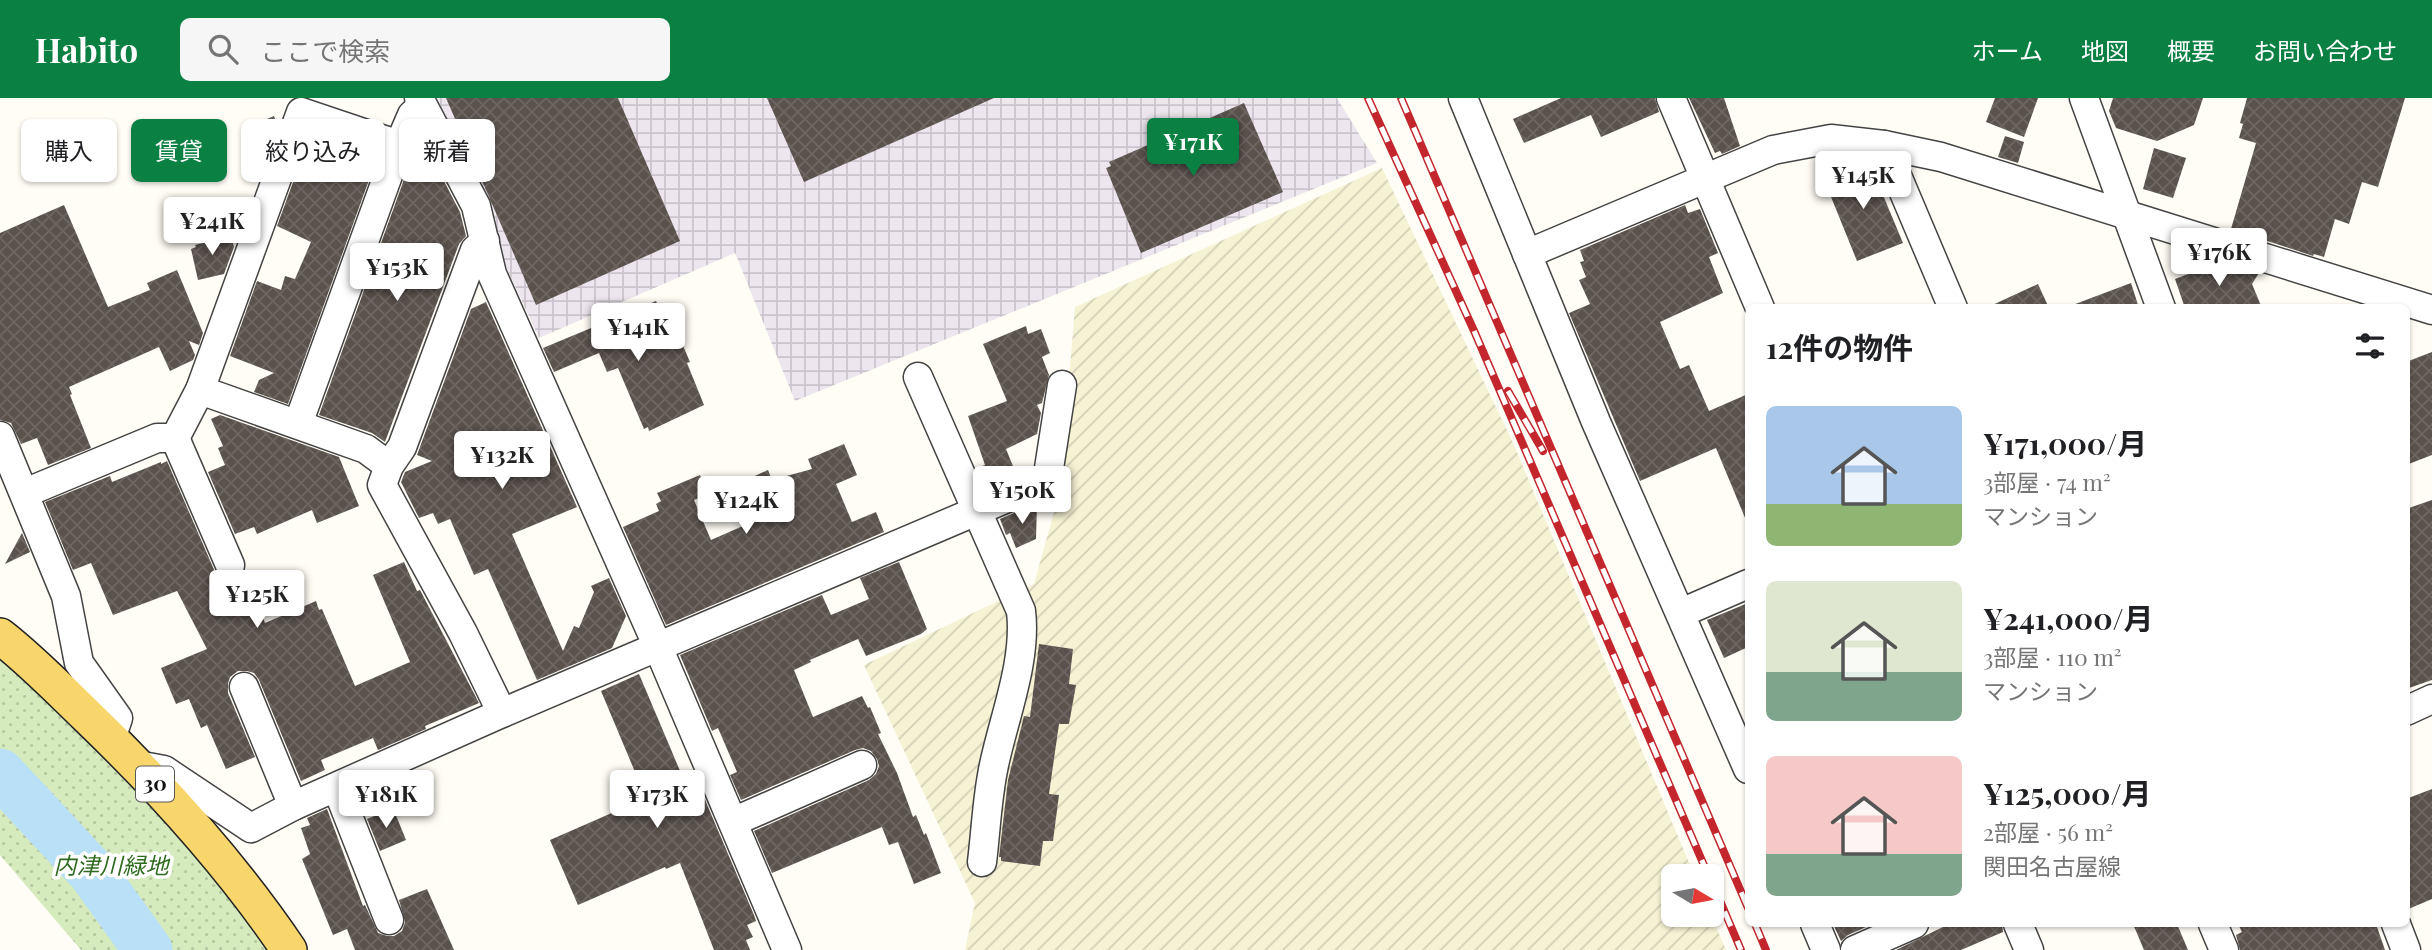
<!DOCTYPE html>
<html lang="ja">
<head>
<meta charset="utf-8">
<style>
  body { margin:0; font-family:"Playfair Display","Noto Sans JP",serif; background:#f6f6f6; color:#202124; height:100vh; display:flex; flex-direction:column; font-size:26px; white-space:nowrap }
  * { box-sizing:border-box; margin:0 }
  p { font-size:23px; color:#757577 }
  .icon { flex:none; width:38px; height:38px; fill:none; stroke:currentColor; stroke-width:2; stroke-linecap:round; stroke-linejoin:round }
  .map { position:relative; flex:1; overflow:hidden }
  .sheet { position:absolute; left:1745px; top:206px; width:665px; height:623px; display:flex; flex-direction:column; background:#fff; border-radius:10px; box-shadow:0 2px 5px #0004 }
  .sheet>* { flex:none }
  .guide { position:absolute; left:21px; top:21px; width:665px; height:63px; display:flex; gap:14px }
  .needle { width:46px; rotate:100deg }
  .buttons { position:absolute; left:1661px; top:766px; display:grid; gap:14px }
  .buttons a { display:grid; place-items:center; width:63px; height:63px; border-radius:10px; background:#fff; box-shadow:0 2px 5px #0004; font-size:35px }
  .price { position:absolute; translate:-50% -60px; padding:0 16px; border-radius:7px; background:#fff; color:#222; font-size:23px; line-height:46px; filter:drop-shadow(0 2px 4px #0008) }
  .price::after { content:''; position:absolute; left:50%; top:42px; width:21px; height:16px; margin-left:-10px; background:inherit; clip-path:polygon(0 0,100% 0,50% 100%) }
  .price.selected { background:#0b8043; color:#fff }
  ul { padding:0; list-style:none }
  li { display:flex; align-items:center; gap:21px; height:175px; padding:0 21px }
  li span { display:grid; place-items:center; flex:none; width:196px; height:140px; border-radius:10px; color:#555 }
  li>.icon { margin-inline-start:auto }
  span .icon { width:84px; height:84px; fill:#fffc; stroke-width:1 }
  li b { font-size:30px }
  h2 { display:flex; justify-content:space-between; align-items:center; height:84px; padding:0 21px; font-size:30px }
  .pill { padding:0 24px; border-radius:10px; background:#fff; box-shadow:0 2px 5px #0004; font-size:24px; line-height:63px }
  .pill.selected { background:#0b8043; color:#fff }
  header { display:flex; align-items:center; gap:42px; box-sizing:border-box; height:98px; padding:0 35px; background:#0b8043; color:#fff }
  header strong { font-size:33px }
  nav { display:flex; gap:38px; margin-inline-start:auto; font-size:24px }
  .search { width:490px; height:63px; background:#f6f6f6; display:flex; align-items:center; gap:18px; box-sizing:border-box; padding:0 24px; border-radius:10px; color:#757577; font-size:26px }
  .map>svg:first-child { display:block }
</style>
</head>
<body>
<header>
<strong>Habito</strong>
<div class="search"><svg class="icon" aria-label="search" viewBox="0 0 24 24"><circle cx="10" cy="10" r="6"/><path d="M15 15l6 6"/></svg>ここで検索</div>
<nav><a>ホーム</a><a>地図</a><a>概要</a><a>お問い合わせ</a></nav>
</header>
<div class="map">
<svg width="2432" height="852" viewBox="0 0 2432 852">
  <defs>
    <pattern id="industrial-grid" width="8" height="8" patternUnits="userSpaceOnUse" patternTransform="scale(1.75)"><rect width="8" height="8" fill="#eee6ef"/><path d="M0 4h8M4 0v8" fill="none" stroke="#cbc4cc"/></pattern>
    <pattern id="farmland-furrows" width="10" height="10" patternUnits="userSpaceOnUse" patternTransform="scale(1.75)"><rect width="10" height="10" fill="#f6f3d4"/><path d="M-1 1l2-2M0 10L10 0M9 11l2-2" fill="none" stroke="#d2cfb5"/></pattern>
    <pattern id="green-dots" width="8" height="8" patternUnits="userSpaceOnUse" patternTransform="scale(1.75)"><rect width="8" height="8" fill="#d5ebbd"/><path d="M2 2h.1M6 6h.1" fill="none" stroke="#b6c8a1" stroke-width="1.8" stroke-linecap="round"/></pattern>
    <pattern id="building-cross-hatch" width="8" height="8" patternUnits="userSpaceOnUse" patternTransform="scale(1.75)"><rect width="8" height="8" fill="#5a524d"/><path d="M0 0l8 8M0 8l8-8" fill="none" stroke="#6d6662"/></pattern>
  </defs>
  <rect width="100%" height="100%" fill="#fffdf5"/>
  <polygon fill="url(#industrial-grid)" points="437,0 1337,0 1377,65 795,303 735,155 539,240 503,162 494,124"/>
  <polygon fill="url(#farmland-furrows)" points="1382,70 1514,347 1695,779 1673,779 1673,817 1711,817 1726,852 965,852 975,805 864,567 1034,486 1060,393 1075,209"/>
  <polygon fill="url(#green-dots)" points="0,554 129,673 278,852 81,852 0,757"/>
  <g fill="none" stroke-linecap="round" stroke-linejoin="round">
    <polyline stroke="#b9e0f7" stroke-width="49" points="0,675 92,774 148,852"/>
  </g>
  <g fill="url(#building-cross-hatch)">
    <polygon points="446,0 618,0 680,143 536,207"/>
    <polygon points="767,0 994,0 804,84"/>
    <polygon points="1561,0 1655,0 1659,14 1601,39 1591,17 1524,45 1513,21"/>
    <polygon points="1689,0 1724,0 1740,48 1722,56 1720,53 1715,55"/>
    <polygon points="1995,0 2038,0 2024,39 1986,24"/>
    <polygon points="2113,0 2203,0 2194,27 2157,43 2116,30 2109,13"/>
    <polygon points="2247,0 2405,0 2378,89 2362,84 2349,126 2335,121 2324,159 2314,156 2313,158 2231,131 2256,45 2239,40 2243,26 2240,25"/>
    <polygon points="1244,5 1283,94 1141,155 1106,70 1111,68 1109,64"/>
    <polygon points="274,18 278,28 263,70 260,71 244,31"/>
    <polygon points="311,35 378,57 288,306 254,294 259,282 274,275 230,258 257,183 281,192 285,178 295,181 311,144 277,128"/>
    <polygon points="2005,38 2024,44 2018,65 1998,59"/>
    <polygon points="2154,50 2186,60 2173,100 2143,91"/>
    <polygon points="421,52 430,56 460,114 466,138 459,146 385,344 372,335 319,317 411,62 416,63"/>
    <polygon points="1855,64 1857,71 1870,66 1903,145 1857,163 1827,89 1833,86 1828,75"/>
    <polygon points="64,107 108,209 150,192 147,185 177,172 203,235 199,247 189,243 195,257 193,262 170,273 159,249 69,289 72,296 70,297 91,350 48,367 37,340 21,346 11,325 0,322 0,135"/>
    <polygon points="1685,107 1688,115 1700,111 1718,155 1709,159 1723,195 1660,224 1680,271 1689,267 1709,313 1748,296 1748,427 1716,350 1640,383 1569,215 1590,206 1579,182 1586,179 1580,164 1584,163 1580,152"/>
    <polygon points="231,138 234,149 224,176 198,182 191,151 196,149 195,147"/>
    <polygon points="2221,164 2259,175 2252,186 2262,210 2185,210 2175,181"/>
    <polygon points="2131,185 2139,210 2070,210 2070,208"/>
    <polygon points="2038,186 2049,210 1986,210"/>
    <polygon points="656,203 675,246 681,243 690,264 687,265 704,307 649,333 648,329 644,331 618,270 607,274 599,255 554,274 543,250"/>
    <polygon points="486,204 577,409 512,436 563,553 574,528 579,530 594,494 591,488 609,480 626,518 612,550 537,582 488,471 474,477 450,421 438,426 433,415 419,420 401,384 405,374 432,363 417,357 471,211"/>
    <polygon points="1026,228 1028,236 1041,231 1050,255 1042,259 1049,277 1042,305 1037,307 1041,315 1037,336 1006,351 1017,378 986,391 976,370 985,367 968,318 1007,303 983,246"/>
    <polygon points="2432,254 2432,357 2406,367 2406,264"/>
    <polygon points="220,317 339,359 359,408 317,425 312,412 257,436 254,429 235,436 208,374 225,367 218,350 223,348 211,321"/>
    <polygon points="844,346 857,377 836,386 852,424 876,414 884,434 666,527 623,429 659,413 656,406 661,403 657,395 700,377 708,396 694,402 711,442 752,424 737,386 768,372 772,382 812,371 808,361"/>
    <polygon points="167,363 215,474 221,481 225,492 245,484 250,497 253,495 265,525 316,503 319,512 322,511 355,588 410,564 373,477 404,464 417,493 420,492 479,605 425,628 426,631 378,652 373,640 321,662 325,672 301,683 259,582 254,575 247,573 238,573 230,579 228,586 228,595 255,659 226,671 207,627 201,630 189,601 176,606 161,570 207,551 177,493 113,517 91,465 73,472 45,404 110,378 112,384 161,364 161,366"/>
    <polygon points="2432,402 2432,582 2406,591 2406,411"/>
    <polygon points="1037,405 1036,441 1016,450 1010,435 1006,437 1000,421"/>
    <polygon points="22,435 30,454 5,466"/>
    <polygon points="899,464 927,531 921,536 866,558 858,541 810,562 811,564 794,572 813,619 862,598 868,610 870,609 881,635 878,636 897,675 913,719 916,717 924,737 926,735 941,775 914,786 898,744 889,747 882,729 772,775 754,733 869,682 876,676 879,668 877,661 871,653 863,650 855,652 741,702 730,677 737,674 718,630 712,633 680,557 822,497 831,517 869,501 860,480"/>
    <polygon points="1748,505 1748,549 1724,560 1707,522"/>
    <polygon points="1039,546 1073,551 1069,586 1076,587 1069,626 1059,626 1049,696 1059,697 1053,743 1043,743 1040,768 1001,763 1001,759 999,759 1008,682 1024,618 1030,619"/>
    <polygon points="639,576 689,694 700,690 754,817 756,823 747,827 753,839 746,842 750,852 714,852 680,765 666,771 665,769 578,807 550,742 646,700 601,593"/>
    <polygon points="2432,691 2432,801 2406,812 2406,701"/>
    <polygon points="393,710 406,742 380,753 367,721"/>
    <polygon points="327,711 363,808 365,807 378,835 387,838 394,838 402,833 405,824 399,802 427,791 454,852 355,852 347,831 333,837 302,761 310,756 301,730 310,727 307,720"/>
    <polygon points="1833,826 1873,826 1848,837 1841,843"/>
    <polygon points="1949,826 2002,826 2003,834 1961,852 1896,852"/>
    <polygon points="2133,826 2177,826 2188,852 2144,852"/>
    <polygon points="2238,826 2376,826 2385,852 2240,852 2236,837 2242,834"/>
  </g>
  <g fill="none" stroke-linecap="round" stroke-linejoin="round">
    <defs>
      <g id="minor">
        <polyline points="419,0 476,108 492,176 658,549 787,852"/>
        <polyline points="1463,0 1596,324 1748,671"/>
        <polyline points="1671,0 1760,210"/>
        <polyline points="2084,0 2161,210"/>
        <polyline points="1884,47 1953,210"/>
        <polyline points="485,143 475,152 402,349 389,368 382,387 463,535 502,615"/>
        <polyline points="1527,156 1773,52 1831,41 1884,47 1941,59 2432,212"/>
        <path d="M918,279l103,234c6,50 -17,106 -27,154 -7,32 -8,65 -12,97"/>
        <polyline points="200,292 366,351 389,368"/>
        <polyline points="298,326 399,47 412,17 422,8"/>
        <polyline points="0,338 66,498 79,565 118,620 111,641"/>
        <polyline points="175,340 230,467"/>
        <polyline points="25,395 157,340 175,340 200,292 301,14 399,47"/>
        <polyline points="1681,515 1748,486"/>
        <polyline points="244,589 293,708"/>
        <polyline points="2406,613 2432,601"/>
        <polyline points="137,667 164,672 251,730 293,708 502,615 1047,383 1062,287"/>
        <polyline points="337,690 389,822"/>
        <polyline points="733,724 862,667"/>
        <polyline points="1815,826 1826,852"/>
        <polyline points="2018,826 2029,852"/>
        <polyline points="2213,826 2224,852"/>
        <polyline points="2396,826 2406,852"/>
        <polyline points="1855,852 1914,826"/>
      </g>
      <path id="major" d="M0,538c31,24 59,53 87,80 74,71 144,148 202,234"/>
    </defs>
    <use href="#minor" stroke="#444" stroke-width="31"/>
    <use href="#major" stroke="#222" stroke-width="38"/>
    <use href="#minor" stroke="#fff" stroke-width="28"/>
    <use href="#major" stroke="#f9d66b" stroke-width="35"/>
    <defs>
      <g id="rail">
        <polyline points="1368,0 1475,235 1709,779"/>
        <polyline points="1401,0 1748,810"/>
        <polyline points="1508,293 1543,353"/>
        <polyline points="1712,784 1741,852"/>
        <polyline points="1755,826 1766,852"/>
      </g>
    </defs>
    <use href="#rail" stroke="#c4262e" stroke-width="8"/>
    <use href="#rail" stroke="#fff" stroke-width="5" stroke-dasharray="16" stroke-linecap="butt"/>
  </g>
  <g text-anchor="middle" stroke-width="7" stroke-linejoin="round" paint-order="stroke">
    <rect fill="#fff" stroke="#585858" stroke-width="2" x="136" y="668.5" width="38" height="35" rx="5"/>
    <g font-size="21" font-weight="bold" fill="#111">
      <text x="155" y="693">30</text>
    </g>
    <g font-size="23" font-style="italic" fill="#2f6b1f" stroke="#fff">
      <text x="111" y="776">内津川緑地</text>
    </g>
  </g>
</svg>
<div class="buttons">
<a><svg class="needle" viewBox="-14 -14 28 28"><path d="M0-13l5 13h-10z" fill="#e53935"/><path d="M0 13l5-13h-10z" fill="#757577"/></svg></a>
</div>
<b class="price selected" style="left:1193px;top:80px">¥171K</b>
<b class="price" style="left:1863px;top:113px">¥145K</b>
<b class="price" style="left:212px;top:159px">¥241K</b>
<b class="price" style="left:2219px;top:190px">¥176K</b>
<b class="price" style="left:397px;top:205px">¥153K</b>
<b class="price" style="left:638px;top:265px">¥141K</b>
<b class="price" style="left:502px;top:393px">¥132K</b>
<b class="price" style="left:1022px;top:428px">¥150K</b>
<b class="price" style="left:746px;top:438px">¥124K</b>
<b class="price" style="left:257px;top:532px">¥125K</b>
<b class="price" style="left:386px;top:732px">¥181K</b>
<b class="price" style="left:657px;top:732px">¥173K</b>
<div class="guide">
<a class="pill">購入</a>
<a class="pill selected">賃貸</a>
<a class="pill">絞り込み</a>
<a class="pill">新着</a>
</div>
<section class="sheet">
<h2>12件の物件<svg class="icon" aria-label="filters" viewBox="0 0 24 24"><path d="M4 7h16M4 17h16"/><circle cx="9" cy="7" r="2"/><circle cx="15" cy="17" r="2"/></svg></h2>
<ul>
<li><span style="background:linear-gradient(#a9c7e8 70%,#8fb573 0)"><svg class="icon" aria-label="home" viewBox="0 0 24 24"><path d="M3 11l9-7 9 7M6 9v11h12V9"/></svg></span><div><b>¥171,000/月</b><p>3部屋 · 74 m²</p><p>マンション</p></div></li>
<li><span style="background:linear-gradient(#dfe7d0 65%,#7fa58c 0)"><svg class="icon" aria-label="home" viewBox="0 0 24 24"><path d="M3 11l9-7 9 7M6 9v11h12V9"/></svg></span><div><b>¥241,000/月</b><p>3部屋 · 110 m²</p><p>マンション</p></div></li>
<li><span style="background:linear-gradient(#f6c9c9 70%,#7fa58c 0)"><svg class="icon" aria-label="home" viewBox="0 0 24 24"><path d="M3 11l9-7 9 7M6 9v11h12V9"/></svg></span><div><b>¥125,000/月</b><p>2部屋 · 56 m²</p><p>関田名古屋線</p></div></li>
</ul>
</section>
</div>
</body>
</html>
